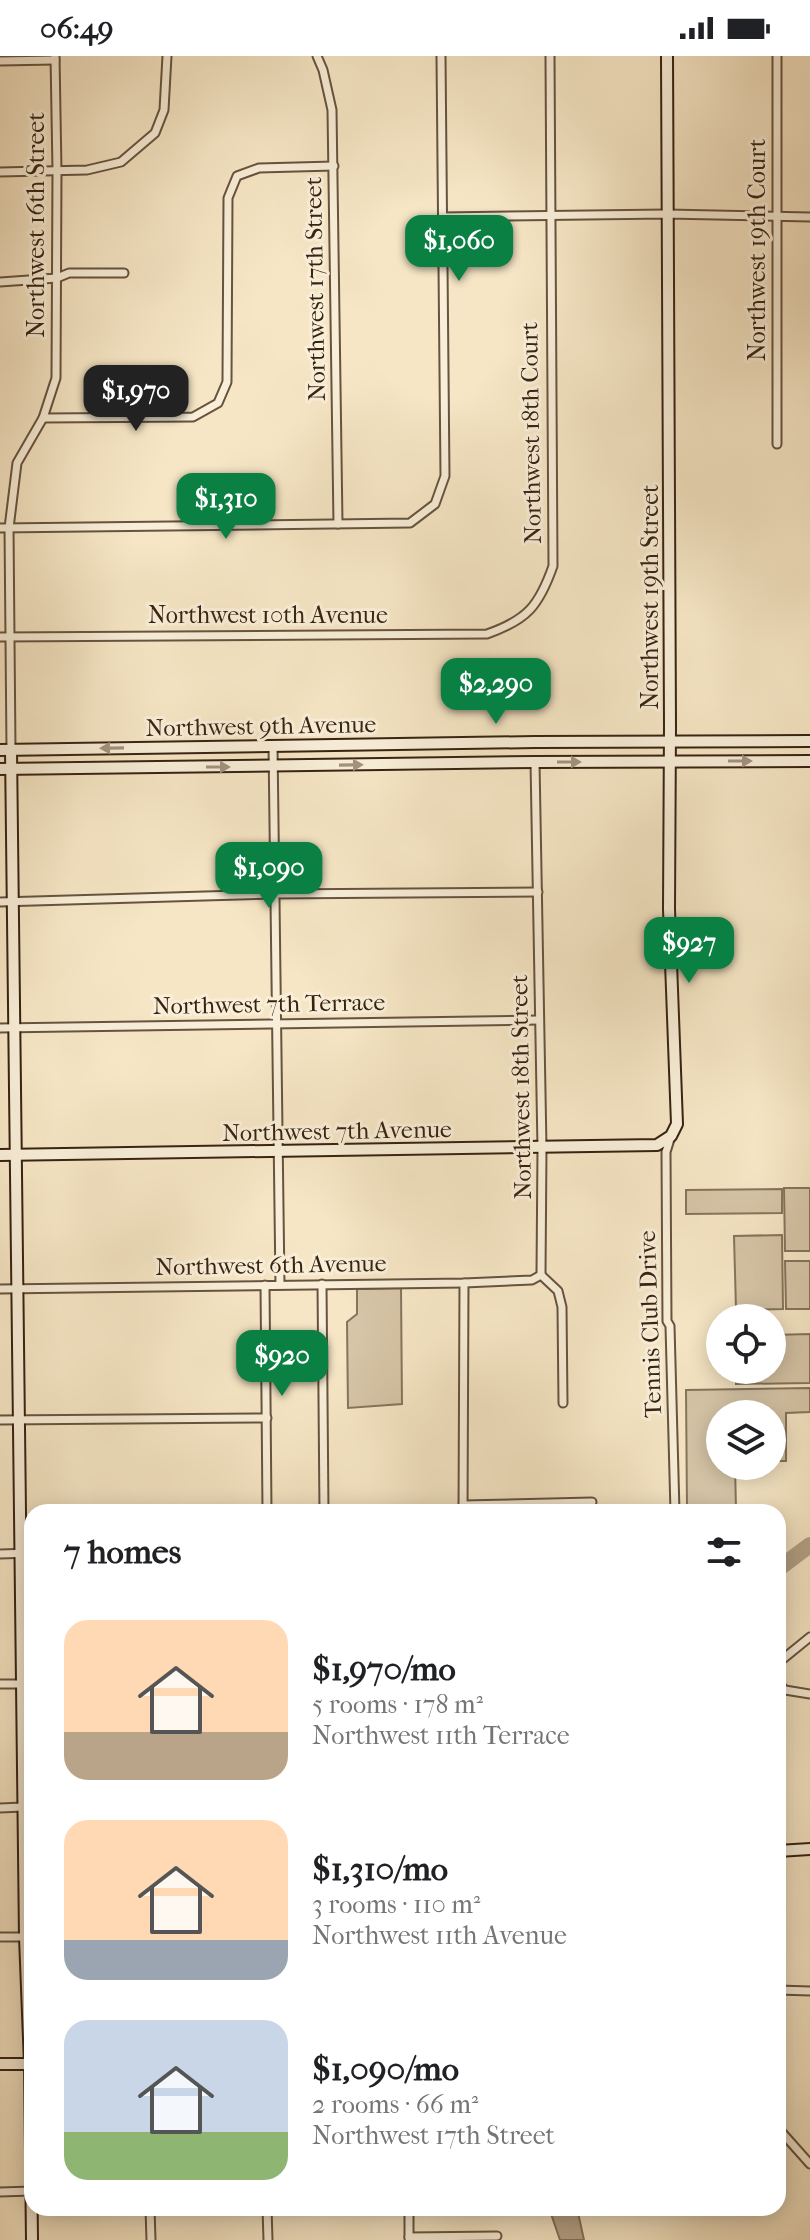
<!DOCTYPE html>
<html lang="en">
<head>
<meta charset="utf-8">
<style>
  body { margin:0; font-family:"IM FELL French Canon",serif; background:#f2f2f2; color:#202124; height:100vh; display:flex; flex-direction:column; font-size:30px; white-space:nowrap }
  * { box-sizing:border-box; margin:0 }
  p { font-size:26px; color:#757577 }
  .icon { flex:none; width:44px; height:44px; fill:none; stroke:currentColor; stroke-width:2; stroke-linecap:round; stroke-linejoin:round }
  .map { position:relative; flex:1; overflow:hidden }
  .details { position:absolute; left:24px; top:1448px; width:762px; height:712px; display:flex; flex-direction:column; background:#fff; border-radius:24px; box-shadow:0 4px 20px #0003 }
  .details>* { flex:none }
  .tools { position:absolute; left:706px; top:1248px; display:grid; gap:16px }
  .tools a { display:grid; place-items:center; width:80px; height:80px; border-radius:50%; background:#fff; box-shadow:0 4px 20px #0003; font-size:40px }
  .price { position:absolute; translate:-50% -68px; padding:0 18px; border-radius:16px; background:#0b8043; color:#fff; font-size:26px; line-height:52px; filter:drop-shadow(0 2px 4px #0008) }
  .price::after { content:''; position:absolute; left:50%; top:48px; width:24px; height:18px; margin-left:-12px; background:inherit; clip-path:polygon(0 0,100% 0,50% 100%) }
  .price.on { background:#222; color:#fff }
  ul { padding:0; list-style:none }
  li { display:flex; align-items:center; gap:24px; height:200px; padding:0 40px }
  li span { display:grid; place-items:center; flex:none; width:224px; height:160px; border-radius:24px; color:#555 }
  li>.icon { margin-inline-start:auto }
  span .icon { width:96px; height:96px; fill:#fffc; stroke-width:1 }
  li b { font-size:34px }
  h2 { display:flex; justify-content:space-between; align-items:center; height:96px; padding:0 40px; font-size:34px }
  .status { display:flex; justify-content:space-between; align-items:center; height:56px; padding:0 40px; background:#fff; direction:ltr }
  .status svg { height:22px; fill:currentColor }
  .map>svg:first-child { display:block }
</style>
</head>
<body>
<div class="status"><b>06:49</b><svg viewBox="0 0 49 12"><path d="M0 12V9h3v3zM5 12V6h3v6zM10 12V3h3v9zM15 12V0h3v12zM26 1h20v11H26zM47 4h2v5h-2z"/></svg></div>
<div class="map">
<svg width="810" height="2184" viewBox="0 0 810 2184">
  <rect width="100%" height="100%" fill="#f6e6c5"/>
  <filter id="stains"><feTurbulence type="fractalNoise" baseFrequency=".0025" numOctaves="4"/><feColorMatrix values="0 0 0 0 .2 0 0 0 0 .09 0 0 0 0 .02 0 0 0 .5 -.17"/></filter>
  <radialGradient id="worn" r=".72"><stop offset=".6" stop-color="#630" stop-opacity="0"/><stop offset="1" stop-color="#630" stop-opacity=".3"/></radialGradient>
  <g fill="#d6c5a7" stroke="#86745c" stroke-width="2">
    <polygon points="784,1132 810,1132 810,1195 785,1195"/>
    <polygon points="782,1133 782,1157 686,1158 686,1134"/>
    <polygon points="782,1179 783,1253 736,1254 734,1180"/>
    <polygon points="785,1205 810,1205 810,1253 786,1253"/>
    <polygon points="401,1232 402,1348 348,1352 347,1266 357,1258 357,1233"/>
    <polygon points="810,1278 810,1327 736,1328 736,1314 772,1314 772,1279"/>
    <polygon points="810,1332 810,1356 786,1357 786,1405 772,1405 772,1358 720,1358 720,1410 735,1410 736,1453 687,1454 686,1334"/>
  </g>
  <polygon fill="#b5a388" stroke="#836f59" stroke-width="2" points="549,2152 577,2152 584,2184 560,2184"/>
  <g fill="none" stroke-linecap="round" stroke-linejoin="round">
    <polyline stroke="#b5a388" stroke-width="16" points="778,1513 810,1489"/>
    <defs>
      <g id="street">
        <polyline points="317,0 323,14 332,54 338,468"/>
        <polyline points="0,5 55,4"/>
        <polyline points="0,116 87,114 121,106 155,77 164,54 167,0"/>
        <polyline points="442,161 667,158 810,161"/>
        <polyline points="0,226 57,222 69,217 124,217"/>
        <polyline points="43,362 193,361 218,347 227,326 228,142 237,120 259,112 334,110"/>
        <polyline points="777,388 777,0"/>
        <polyline points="0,472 410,467 435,448 445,420 441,0"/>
        <path d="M0,581l487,-3c40,-14 52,-28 66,-68l-3,-510"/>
        <polyline points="273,690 280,1229"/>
        <polyline points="11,694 9,472 17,407 43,362 56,322 57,115 55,0"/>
        <polyline points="535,706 542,1092 541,1219"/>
        <polyline points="0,846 273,838 538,836"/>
        <polyline points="0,972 539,964"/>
        <polyline points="671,1080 666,1096 667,1265 670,1270 675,1456"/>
        <polyline points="541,1219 558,1235 562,1251 563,1347"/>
        <polyline points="322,1228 324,1456"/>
        <polyline points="265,1229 267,1456"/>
        <polyline points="0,1233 464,1227 532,1224 541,1219"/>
        <polyline points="0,1364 267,1362"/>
        <polyline points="463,1449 592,1446"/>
        <polyline points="463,1456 464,1227"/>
        <polyline points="0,1498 32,1497"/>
        <polyline points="778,1607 810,1581"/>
        <polyline points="778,1627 785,1634 810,1638"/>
        <polyline points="0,1628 22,1628"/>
        <polyline points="0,1752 23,1751"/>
        <polyline points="0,1881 25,1881"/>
        <polyline points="778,1934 810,1935"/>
        <polyline points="778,2072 810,2108"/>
        <polyline points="0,2136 32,2135"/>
        <polyline points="150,2152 151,2184"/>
        <polyline points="267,2152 268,2184"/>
        <polyline points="409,2152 409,2182"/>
        <polyline points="409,2181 497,2180"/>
      </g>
      <g id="secondary">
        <polyline points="0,694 535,686 810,685"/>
        <polyline points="11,694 25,1881 30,2008 32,2184"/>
        <polyline points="0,713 535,706 810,705"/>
        <polyline points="0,1099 657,1089 671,1080 677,1068 669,853 670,670 667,0"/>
        <polyline points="778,1795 810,1793"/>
        <polyline points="0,2008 32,2008"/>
      </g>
    </defs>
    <use href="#street" stroke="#67533f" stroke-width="11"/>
    <use href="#secondary" stroke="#372212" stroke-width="14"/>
    <use href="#street" stroke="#f9efd9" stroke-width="7"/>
    <use href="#secondary" stroke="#f9efd9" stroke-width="10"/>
  </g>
  <defs><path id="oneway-solid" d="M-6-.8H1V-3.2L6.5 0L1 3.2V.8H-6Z" transform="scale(2)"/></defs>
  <g fill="#a2937f">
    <use href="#oneway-solid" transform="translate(112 692) rotate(179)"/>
    <use href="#oneway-solid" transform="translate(740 705)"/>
    <use href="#oneway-solid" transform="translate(569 706)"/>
    <use href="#oneway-solid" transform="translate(351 709) rotate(-1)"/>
    <use href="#oneway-solid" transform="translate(218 711)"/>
  </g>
  <g text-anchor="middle" stroke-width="6" stroke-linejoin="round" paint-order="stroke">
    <g font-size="24" fill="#372212" stroke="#f9efd9">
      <text transform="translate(36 169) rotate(-90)" y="8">Northwest 16th Street</text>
      <text transform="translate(757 194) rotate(-90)" y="8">Northwest 19th Court</text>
      <text transform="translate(315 233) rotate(-91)" y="8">Northwest 17th Street</text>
      <text transform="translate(531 377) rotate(-91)" y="8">Northwest 18th Court</text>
      <text transform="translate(650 541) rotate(-90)" y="8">Northwest 19th Street</text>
      <text x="268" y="567">Northwest 10th Avenue</text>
      <text transform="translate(261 670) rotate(-1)" y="8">Northwest 9th Avenue</text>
      <text transform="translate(269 948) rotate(-1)" y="8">Northwest 7th Terrace</text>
      <text transform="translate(521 1031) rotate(-91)" y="8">Northwest 18th Street</text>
      <text transform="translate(337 1075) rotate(-1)" y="8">Northwest 7th Avenue</text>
      <text transform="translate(271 1209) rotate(-1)" y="8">Northwest 6th Avenue</text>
      <text transform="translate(650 1268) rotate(-92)" y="8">Tennis Club Drive</text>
    </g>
  </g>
  <rect width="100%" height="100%" filter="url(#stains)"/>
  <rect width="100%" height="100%" fill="url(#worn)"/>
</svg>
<div class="tools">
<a><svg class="icon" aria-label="locate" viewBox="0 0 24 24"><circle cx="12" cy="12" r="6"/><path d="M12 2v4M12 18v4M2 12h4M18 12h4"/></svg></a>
<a><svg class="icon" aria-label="layers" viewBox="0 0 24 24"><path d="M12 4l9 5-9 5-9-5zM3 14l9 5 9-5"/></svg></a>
</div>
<b class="price" style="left:459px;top:227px">$1,060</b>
<b class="price on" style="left:136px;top:377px">$1,970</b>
<b class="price" style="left:226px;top:485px">$1,310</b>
<b class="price" style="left:496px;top:670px">$2,290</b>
<b class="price" style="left:269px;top:854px">$1,090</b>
<b class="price" style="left:689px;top:929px">$927</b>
<b class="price" style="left:282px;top:1342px">$920</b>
<section class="details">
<h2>7 homes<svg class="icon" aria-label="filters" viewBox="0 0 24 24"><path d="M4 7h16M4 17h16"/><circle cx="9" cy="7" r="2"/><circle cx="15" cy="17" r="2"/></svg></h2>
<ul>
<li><span style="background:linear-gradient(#ffd9b3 70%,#b9a48a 0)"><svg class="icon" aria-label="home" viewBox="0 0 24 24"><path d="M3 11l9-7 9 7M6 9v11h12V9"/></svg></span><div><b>$1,970/mo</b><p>5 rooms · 178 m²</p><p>Northwest 11th Terrace</p></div></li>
<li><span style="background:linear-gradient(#ffd9b3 75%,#9aa5b1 0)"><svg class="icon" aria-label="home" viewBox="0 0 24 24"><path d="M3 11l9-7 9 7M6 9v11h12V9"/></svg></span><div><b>$1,310/mo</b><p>3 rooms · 110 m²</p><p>Northwest 11th Avenue</p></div></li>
<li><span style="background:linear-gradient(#c9d6e8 70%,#8fb573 0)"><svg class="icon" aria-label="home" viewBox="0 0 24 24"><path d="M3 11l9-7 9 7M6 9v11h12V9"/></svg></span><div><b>$1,090/mo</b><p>2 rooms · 66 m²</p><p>Northwest 17th Street</p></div></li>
</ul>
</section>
</div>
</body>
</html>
